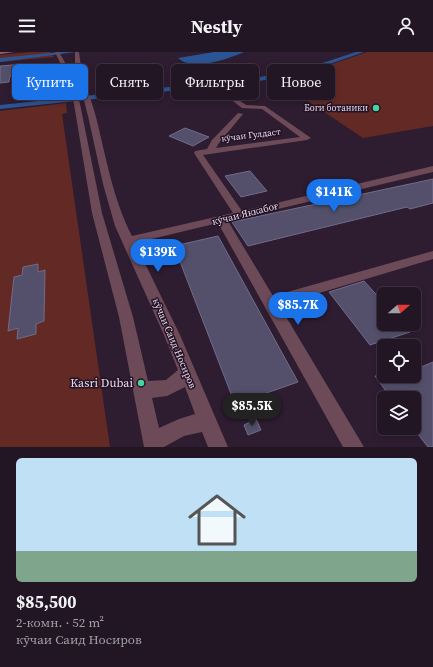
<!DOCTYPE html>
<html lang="ru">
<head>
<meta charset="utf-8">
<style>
  body { margin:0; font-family:"Source Serif 4",serif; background:#2a1e2c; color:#f1f3f6; height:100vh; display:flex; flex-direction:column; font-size:15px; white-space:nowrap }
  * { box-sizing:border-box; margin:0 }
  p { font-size:13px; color:#a29fa6 }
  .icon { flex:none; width:22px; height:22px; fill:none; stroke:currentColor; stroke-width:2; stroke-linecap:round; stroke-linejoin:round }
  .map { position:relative; height:395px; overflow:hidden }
  .panel { display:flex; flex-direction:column; background:#221524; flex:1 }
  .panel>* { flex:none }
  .hud { position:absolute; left:12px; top:12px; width:409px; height:36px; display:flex; gap:8px }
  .needle { width:26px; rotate:70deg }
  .buttons { position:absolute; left:377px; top:235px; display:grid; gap:8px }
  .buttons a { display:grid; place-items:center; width:44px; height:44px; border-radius:6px; background:#221524; box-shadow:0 2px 6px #0003,0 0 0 1px #3f3441; font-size:20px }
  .price { position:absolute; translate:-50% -34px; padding:0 9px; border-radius:14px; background:#1a73e8; color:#fff; font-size:13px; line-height:26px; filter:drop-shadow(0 1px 2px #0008) }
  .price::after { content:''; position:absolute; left:50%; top:24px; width:12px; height:9px; margin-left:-6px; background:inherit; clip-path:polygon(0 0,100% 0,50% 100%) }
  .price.current { background:#222; color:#fff }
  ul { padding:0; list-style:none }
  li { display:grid; align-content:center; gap:8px; height:212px; padding:0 16px }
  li+li { border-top:1px solid #3f3441 }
  li span { display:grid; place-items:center; height:124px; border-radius:6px; color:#555 }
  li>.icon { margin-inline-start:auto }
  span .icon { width:72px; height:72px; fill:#fffc; stroke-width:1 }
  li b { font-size:17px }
  .pill { padding:0 14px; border-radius:6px; background:#221524; box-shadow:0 2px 6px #0003,0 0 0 1px #3f3441; font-size:14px; line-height:36px }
  .pill.current { background:#1a73e8; color:#fff }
  header { display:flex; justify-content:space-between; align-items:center; height:52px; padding:0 16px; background:#221524; font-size:18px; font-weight:700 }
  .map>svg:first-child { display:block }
</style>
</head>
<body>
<header><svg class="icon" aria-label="menu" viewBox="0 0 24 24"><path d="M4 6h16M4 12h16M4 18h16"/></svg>Nestly<svg class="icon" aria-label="person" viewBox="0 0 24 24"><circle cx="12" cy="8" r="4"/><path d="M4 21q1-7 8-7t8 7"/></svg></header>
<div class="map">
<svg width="433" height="395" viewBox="0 0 433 395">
  <rect width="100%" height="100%" fill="#2e1c30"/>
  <g fill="#632924">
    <polygon points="29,0 50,0 54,5 0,10 0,3"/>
    <polygon points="367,0 433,0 433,74 363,86 293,39 272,27 321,16"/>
    <polygon points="66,51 67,61 62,62 110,395 0,395 0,59"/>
  </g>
  <path fill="#2b5494" d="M214,0h30c-17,7 -51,20 -66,6z"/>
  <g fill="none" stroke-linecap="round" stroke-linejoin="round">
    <g fill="#2b5494" fill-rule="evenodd">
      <polygon points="59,0 76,0 0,10 0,6"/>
      <polygon points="356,0 364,0 307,20 254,30 0,57 0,53 254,26 304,17"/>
    </g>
  </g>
  <g fill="#54506c" stroke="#706c8a">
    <polygon points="24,12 22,21 10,24 9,30 0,31 0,14"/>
    <polygon points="185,76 209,85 193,94 169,84"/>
    <polygon points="250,119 267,139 241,145 225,124"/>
    <polygon points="433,127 433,151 410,157 407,155 248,194 232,170"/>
    <polygon points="218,184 298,330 235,352 174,194"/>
    <polygon points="38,212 38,220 45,218 44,269 36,272 36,282 17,287 18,276 8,279 14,225 22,223 23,215"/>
    <polygon points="364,229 384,251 384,272 403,272 410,280 370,293 329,240"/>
    <polygon points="433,310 433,395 428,395 414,377 414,346 391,346 375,324 414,324 414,318"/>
    <polygon points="256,367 261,378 248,383 244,373"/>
  </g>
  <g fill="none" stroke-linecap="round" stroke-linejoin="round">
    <path fill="#6d4a57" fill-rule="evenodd" d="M55,0h4l12,21 9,31 22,109 31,104 15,64 18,-1 12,-10 -14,-35 -49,-109 -12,-42 -15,-68 -13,-50v-14h4c2,22 11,43 17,65 10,40 17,82 36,119l101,-23 -39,-60 1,-2 12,-2 5,-9 26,-27 5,1 -24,29 -3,5 84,-11 -38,-28 -20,-1 -21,-16v-2l2,-1 23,16 19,1 46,32 -4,2 -104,15 39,56 191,-45v6l-205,49 45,75 160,-45v8l-154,46 85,142h-21l-125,-224 -83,20 45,92 48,112h-20l-6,-15 -18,4 -20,11h-20l-25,-130 -27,-104 -18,-109 -9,-31zM185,335l10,27 -16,5 -20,9 -7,-30 15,-2z"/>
    <polygon fill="#965e74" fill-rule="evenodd" points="0,0 14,0 0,2"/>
  </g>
  <g fill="#47d49e" stroke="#241226" stroke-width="1.5">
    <circle cx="376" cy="56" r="4"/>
    <circle cx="141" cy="331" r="4"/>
  </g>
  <g text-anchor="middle" stroke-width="3" stroke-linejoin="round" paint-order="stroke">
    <g font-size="9" fill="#e6dae8" stroke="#241226" text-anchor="end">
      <text x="368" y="59">Боги ботаники</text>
    </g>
    <g font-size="9" fill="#e6dae8" stroke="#241226">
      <text transform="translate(251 83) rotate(-7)" y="3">кӯчаи Гулдаст</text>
    </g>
    <g font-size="10" fill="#e6dae8" stroke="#241226">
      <text transform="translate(245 161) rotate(-14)" y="4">кӯчаи Яккабоғ</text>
      <text transform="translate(175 291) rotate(67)" y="4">кӯчаи Саид Носиров</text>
    </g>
    <g font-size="12" fill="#e6dae8" stroke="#241226" text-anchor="end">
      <text x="133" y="335">Kasri Dubai</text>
    </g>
  </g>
</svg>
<div class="buttons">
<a><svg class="needle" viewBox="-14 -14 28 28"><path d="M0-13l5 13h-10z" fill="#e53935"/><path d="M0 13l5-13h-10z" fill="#a29fa6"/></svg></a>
<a><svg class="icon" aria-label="locate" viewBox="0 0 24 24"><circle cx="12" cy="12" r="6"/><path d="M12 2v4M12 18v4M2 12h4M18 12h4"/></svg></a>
<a><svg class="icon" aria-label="layers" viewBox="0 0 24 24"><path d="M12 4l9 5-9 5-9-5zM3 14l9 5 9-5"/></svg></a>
</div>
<b class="price" style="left:334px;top:161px">$141K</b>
<b class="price" style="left:158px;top:221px">$139K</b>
<b class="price" style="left:298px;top:274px">$85.7K</b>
<b class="price current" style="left:252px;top:375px">$85.5K</b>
<div class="hud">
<a class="pill current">Купить</a>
<a class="pill">Снять</a>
<a class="pill">Фильтры</a>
<a class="pill">Новое</a>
</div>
</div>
<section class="panel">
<ul>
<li><span style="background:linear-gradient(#bfe0f5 75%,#7fa58c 0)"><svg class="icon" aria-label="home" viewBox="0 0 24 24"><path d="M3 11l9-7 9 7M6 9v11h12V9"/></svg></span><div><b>$85,500</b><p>2-комн. · 52 m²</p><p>кӯчаи Саид Носиров</p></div></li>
</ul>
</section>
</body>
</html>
